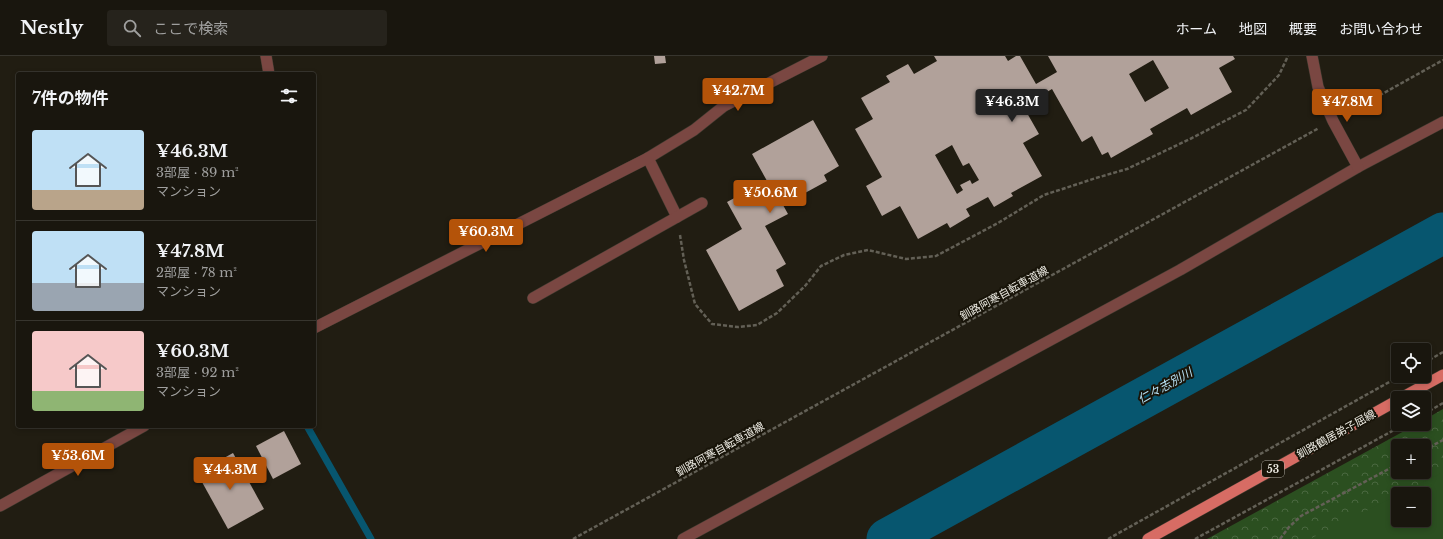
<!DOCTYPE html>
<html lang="ja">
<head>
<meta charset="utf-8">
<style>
  body { margin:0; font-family:"Libre Baskerville","Noto Sans JP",serif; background:#26231c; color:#f1f3f6; height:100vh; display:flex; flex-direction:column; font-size:15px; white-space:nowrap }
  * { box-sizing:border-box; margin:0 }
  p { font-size:13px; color:#9f9f9e }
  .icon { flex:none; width:22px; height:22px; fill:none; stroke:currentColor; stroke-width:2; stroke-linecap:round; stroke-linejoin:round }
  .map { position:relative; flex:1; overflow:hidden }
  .details { position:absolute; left:16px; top:16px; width:300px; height:356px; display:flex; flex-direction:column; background:#19160e; border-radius:4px; box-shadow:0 2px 6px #0003,0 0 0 1px #37352e }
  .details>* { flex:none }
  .fabs { position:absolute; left:1391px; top:287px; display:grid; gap:8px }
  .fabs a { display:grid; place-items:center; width:40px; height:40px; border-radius:4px; background:#19160e; box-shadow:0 2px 6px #0003,0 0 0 1px #37352e; font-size:20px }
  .price { position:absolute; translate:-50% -34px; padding:0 9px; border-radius:4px; background:#b45309; color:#fff; font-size:13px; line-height:26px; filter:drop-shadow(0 1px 2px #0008) }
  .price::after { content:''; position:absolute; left:50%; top:24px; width:12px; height:9px; margin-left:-6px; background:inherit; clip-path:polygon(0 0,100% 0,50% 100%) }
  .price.selected { background:#222; color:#fff }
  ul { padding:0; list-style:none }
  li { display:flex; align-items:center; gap:12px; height:100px; padding:0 16px }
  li+li { border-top:1px solid #37352e }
  li span { display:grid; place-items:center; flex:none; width:112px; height:80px; border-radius:4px; color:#555 }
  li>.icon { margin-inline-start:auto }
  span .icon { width:48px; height:48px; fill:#fffc; stroke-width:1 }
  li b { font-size:17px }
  h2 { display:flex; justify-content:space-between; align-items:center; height:48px; padding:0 16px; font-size:17px }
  header { display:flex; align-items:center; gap:24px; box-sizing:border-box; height:56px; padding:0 20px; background:#19160e; border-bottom:1px solid #37352e }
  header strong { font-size:19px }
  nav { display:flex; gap:22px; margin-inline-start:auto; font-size:14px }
  .search { width:280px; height:36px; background:#26231c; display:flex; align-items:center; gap:10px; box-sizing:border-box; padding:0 14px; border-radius:4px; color:#9f9f9e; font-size:15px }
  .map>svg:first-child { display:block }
</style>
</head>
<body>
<header>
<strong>Nestly</strong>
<div class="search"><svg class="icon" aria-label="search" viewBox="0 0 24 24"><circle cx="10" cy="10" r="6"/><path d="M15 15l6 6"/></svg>ここで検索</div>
<nav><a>ホーム</a><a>地図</a><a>概要</a><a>お問い合わせ</a></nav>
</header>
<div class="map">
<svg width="1443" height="483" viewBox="0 0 1443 483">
  <defs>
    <pattern id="forest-crowns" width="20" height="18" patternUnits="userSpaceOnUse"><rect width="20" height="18" fill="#2b4f20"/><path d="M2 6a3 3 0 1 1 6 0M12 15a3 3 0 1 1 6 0" fill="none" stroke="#4a6840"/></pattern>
  </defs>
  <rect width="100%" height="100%" fill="#211d12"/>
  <path fill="url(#forest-crowns)" fill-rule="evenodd" d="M1443,353v130h-236l210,-115h7v-4zM1398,390h26v26h-26zM1398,438h26v26h-26z"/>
  <polygon fill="#2b4f20" points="1443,416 1443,483 1310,483 1398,439 1398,464 1424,464 1424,438 1400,438"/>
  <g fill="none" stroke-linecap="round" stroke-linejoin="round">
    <polyline stroke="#07566f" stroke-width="7" points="307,370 371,483"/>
    <polyline stroke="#07566f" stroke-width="41" points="887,483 1443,177"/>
  </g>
  <g fill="#b1a19a" fill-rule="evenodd">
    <polygon points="654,0 665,0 666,7 655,8"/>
    <path d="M934,0h71l3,5 8,-5h4l16,28 21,-12 -9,-16h185l2,3 -16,9 13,24 -41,23 -4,-7 -37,21 3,5 -42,24 -3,-6 -6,3 -10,-19 -10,6 -30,-53 -29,17 16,28 -16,9 19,33 -31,17 2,3 -19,11 -6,-10 -22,12 4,7 -20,12 -3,-5 -29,16 -18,-33 -18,10 -16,-30 16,-9 -27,-48 18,-10 -12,-21 29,-16 -4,-6 22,-12 6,10 23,-13zM1153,4l16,28 -24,14 -16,-28zM952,89l11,21 6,-3 10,17 -7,4 -2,-4 -10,5 3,5 -6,4 -22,-39z"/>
    <polygon points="813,64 839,110 824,119 827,125 783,149 788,158 765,170 786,208 776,214 784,230 739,255 706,194 742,173 727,146 753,132 757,139 771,132 752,98"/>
    <polygon points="284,375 301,408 273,423 256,390"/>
    <polygon points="233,397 264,453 228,473 197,417"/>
  </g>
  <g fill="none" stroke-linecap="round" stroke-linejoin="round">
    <defs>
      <g id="service">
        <polyline points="648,102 677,161"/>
        <polyline points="533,242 702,147"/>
        <polyline points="683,483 1180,214 1358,111 1443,66"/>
      </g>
      <g id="minor">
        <polyline points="266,0 269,18"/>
        <polyline points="1312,0 1318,31 1333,65 1358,111"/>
        <polyline points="314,272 648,102 694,74 724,50 822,0"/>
        <polyline points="0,450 144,370"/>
      </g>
      <g id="primary">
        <polyline points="1401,342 1443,319"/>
        <polyline points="1148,483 1398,344"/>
      </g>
    </defs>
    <use href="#service" stroke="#3e3a2f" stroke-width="12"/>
    <use href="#minor" stroke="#3e3a2f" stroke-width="12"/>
    <use href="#primary" stroke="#3e3a2f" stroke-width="12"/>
    <g stroke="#636056" stroke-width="2.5" stroke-dasharray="4 2" stroke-linecap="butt">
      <polyline points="1348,57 1443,4"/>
      <polyline points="680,179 684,204 695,248 712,268 738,271 757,269 777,257 805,230 821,210 844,199 868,194 906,203 936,200 998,167 1044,139 1096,122 1127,113 1192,82 1246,54 1279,19 1288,0"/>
      <polyline points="1424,307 1443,296"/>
      <polyline points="1424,358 1443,347"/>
      <polyline points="1424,394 1443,384"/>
      <polyline points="573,483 1319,72"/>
      <polyline points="1108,483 1400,320"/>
      <polyline points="1195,483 1405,368"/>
      <polyline points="1280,483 1289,471 1301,460 1398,408"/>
    </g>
    <use href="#service" stroke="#7a4742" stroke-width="11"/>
    <use href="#minor" stroke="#7a4742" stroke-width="11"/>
    <use href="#primary" stroke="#d76c64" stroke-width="11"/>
  </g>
  <g text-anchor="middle" stroke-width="4" stroke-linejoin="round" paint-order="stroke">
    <rect fill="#181409" stroke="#aeaba2" stroke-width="1" x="1262" y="405" width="22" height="16" rx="3"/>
    <g font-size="10" font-weight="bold" fill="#eeece4">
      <text x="1273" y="417">53</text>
    </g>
    <g font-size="11" fill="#eeece4" stroke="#181409">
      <text transform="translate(1004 237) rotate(-29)" y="4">釧路阿寒自転車道線</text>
      <text transform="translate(1336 378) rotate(-29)" y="4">釧路鶴居弟子屈線</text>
      <text transform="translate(720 393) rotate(-29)" y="4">釧路阿寒自転車道線</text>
    </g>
    <g font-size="12" font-style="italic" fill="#b7e1f4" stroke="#181409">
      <text transform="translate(1165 330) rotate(-29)" y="4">仁々志別川</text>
    </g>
  </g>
</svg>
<div class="fabs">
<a><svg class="icon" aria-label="locate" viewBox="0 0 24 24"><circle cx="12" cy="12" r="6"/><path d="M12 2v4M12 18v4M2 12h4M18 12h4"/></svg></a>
<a><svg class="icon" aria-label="layers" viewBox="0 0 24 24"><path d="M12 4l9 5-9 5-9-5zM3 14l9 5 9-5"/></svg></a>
<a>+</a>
<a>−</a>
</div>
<b class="price" style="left:738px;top:56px">¥42.7M</b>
<b class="price selected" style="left:1012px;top:67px">¥46.3M</b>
<b class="price" style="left:1347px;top:67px">¥47.8M</b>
<b class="price" style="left:770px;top:158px">¥50.6M</b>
<b class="price" style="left:486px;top:197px">¥60.3M</b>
<b class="price" style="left:78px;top:421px">¥53.6M</b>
<b class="price" style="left:230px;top:435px">¥44.3M</b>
<section class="details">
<h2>7件の物件<svg class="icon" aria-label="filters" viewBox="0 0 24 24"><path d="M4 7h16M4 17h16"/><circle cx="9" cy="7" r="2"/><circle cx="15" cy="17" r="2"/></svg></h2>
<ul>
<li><span style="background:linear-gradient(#bfe0f5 75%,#b9a48a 0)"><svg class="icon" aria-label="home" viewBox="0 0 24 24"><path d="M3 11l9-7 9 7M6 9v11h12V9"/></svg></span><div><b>¥46.3M</b><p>3部屋 · 89 m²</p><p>マンション</p></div></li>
<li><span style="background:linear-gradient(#bfe0f5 65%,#9aa5b1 0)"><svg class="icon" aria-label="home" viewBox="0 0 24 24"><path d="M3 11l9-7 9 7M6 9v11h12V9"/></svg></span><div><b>¥47.8M</b><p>2部屋 · 78 m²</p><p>マンション</p></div></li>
<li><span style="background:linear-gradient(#f6c9c9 75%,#8fb573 0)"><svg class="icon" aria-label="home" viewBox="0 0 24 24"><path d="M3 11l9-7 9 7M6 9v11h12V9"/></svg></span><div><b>¥60.3M</b><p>3部屋 · 92 m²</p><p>マンション</p></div></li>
</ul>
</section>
</div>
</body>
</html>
